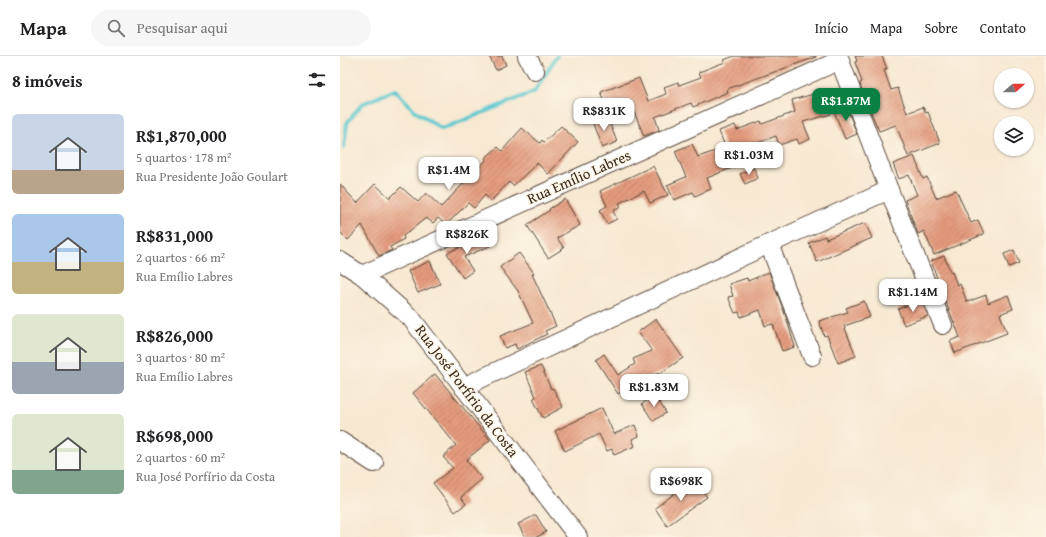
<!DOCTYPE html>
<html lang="pt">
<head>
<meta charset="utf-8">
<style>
  body { margin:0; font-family:"Gentium Book Plus",serif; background:#f6f6f6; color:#202124; height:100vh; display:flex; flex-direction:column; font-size:15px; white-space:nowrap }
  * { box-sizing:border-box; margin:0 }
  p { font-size:13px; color:#757577 }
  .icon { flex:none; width:22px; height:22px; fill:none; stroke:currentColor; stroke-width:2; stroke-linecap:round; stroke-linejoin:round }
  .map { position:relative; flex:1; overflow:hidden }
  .details { display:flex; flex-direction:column; background:#fff; width:340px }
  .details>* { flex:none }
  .needle { width:26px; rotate:70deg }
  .fabs { position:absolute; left:654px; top:12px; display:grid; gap:8px }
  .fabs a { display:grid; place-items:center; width:40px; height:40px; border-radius:50%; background:#fff; box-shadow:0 1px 3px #0004; font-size:20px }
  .price { position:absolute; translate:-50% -34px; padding:0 9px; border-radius:8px; background:#fff; color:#222; font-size:13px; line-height:26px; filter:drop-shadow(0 1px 2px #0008) }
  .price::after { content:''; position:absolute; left:50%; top:24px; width:12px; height:9px; margin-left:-6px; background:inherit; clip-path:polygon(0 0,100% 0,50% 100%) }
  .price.active { background:#0b8043; color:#fff }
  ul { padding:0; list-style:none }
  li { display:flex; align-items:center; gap:12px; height:100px; padding:0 12px }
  li span { display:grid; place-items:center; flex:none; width:112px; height:80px; border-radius:6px; color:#555 }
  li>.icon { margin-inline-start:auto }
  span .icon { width:48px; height:48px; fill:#fffc; stroke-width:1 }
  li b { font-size:17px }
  h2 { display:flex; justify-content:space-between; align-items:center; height:48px; padding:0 12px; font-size:17px }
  header { display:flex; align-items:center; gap:24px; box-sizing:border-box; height:56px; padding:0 20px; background:#fff; border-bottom:1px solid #e0e0e0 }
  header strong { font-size:19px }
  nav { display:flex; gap:22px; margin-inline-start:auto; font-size:14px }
  .search { width:280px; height:36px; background:#f6f6f6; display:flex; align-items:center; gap:10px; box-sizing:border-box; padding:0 14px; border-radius:22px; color:#757577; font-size:15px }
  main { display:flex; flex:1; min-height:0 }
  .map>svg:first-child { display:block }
</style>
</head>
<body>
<header>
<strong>Mapa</strong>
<div class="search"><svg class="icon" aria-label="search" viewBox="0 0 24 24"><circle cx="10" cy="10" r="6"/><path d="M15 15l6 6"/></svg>Pesquisar aqui</div>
<nav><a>Início</a><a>Mapa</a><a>Sobre</a><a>Contato</a></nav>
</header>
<main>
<section class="details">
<h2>8 imóveis<svg class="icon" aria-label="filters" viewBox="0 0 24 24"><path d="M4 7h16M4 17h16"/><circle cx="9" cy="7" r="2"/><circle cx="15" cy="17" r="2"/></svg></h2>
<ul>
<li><span style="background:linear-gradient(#c9d6e8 70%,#b9a48a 0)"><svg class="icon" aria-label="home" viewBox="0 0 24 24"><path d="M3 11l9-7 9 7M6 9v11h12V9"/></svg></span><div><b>R$1,870,000</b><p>5 quartos · 178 m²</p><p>Rua Presidente João Goulart</p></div></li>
<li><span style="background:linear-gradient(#a9c7e8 60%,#c2b280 0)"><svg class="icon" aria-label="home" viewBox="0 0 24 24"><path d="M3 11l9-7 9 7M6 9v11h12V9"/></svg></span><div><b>R$831,000</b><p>2 quartos · 66 m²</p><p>Rua Emílio Labres</p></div></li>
<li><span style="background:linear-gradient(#dfe7d0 60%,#9aa5b1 0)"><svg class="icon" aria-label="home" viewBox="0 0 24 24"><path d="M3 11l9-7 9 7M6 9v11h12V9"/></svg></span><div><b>R$826,000</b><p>3 quartos · 80 m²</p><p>Rua Emílio Labres</p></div></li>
<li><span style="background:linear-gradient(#dfe7d0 70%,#7fa58c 0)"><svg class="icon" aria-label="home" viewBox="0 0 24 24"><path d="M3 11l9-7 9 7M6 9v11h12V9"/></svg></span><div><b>R$698,000</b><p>2 quartos · 60 m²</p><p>Rua José Porfírio da Costa</p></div></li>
</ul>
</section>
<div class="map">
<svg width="706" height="481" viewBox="0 0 706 481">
  <defs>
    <pattern id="building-hatch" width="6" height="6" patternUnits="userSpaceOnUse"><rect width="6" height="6" fill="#e49b7e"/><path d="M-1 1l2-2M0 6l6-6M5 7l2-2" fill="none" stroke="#ba7f67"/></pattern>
  </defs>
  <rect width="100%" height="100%" fill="#fcf5e5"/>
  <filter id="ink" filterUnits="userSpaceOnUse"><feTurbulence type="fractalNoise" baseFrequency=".025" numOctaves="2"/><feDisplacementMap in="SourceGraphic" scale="8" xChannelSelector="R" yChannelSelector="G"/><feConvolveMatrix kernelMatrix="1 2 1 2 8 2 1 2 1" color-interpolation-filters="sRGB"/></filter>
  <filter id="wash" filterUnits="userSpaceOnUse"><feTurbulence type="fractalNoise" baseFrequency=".012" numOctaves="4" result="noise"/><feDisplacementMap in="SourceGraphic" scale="16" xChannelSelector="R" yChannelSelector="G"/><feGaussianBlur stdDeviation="0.9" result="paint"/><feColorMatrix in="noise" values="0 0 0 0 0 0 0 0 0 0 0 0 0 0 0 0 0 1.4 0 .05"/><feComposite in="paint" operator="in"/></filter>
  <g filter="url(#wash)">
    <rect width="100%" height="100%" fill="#f7e8d1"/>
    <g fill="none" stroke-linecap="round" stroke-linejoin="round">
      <polyline stroke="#5bc8d0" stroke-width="4" points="4,91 7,67 22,48 55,34 75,55 102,73 194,36 217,0"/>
    </g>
    <g id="blocks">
      <g fill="url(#building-hatch)">
        <polygon points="149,0 162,0 166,9 156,14"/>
        <polygon points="394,0 476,0 476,1 387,33 388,36 353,51 351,47 315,61 319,74 304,80 290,46 268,55 261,36 299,22 308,45 326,38 324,31 338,26 339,29 361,21 359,16 385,6 384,4"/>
        <polygon points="515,0 542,0 547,13 544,14 551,34 558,32 567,57 583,51 586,57 588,56 600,87 568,100 556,69 539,75 522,35 520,27 522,26 515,6 517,5"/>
        <polygon points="481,36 485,49 488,48 491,58 463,66 470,83 459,88 457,83 439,89 436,80 388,98 379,75 395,69 397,74 421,65 422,68 455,56 452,44"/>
        <polygon points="506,50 517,78 505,83 494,55"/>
        <polygon points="267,60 277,86 262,92 252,65"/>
        <polygon points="221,70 238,86 208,118 197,107 173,130 169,126 151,145 145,139 134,152 128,147 106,169 98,162 93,167 86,162 63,180 64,183 50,191 52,194 39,200 22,169 8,184 0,176 0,128 17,147 35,128 50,142 61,131 78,146 86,137 101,151 146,104 145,102 158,91 162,95 182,72 200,87 202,84 204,86"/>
        <polygon points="352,88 358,101 384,92 392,112 367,122 371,133 355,140 353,136 334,144 327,129 346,121 335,95"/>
        <polygon points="574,100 583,123 587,121 596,142 616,134 631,167 638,164 644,178 594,199 584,175 578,178 565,144 577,139 569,119 559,123 553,108"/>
        <polygon points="313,110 328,139 310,147 304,135 279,147 281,151 273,155 277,163 267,168 260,154 267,150 260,135"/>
        <polygon points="414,112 418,122 405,128 400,118"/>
        <polygon points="225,143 240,169 217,182 224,192 208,202 187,169 210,154 209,153"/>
        <polygon points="525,167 532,182 477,206 469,187 485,180 486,183"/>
        <polygon points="144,180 150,190 124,201 133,215 123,222 107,197"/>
        <polygon points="674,194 679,207 669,211 664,198"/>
        <polygon points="179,197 194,217 192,218 216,270 205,275 207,278 177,293 175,288 165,292 160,280 193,267 178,235 160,211"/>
        <polygon points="604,200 611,217 612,216 617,229 620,228 627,246 646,239 648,247 668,239 673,253 660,258 667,277 615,297 610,285 620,281 596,222 597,222 591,205"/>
        <polygon points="90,205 100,228 78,237 68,215"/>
        <polygon points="429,216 446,261 455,291 442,295 433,268 425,270 420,254 401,261 399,256 395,257 388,241 393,240 389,228 407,222 408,225"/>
        <polygon points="581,244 588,260 564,269 558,253"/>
        <polygon points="524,245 530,261 504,270 516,300 498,307 487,279 484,280 479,265 508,256 506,252"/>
        <polygon points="316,263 343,302 322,316 294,327 278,338 256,304 264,298 278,319 295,308 293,303 312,295 298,276"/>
        <polygon points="201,310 211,333 213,332 223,351 203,362 193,343 196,341 185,316"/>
        <polygon points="95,318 150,384 126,404 142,423 121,441 126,448 115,456 93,427 113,412 103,401 116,389 73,337"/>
        <polygon points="315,339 326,357 313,365 302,348"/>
        <polygon points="262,352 274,378 295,369 299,380 292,383 295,390 274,399 272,393 267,395 259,378 225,395 215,375"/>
        <polygon points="354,423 367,441 327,470 315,452"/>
        <polygon points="196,459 206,476 197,481 185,481 178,468"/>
      </g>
    </g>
  </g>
  <g filter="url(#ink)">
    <use href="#blocks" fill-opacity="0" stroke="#574639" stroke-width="1"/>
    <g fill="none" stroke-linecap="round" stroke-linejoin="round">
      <defs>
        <g id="minor">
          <polyline points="187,0 195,15"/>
          <polyline points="498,0 549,134 603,269"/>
          <polyline points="429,188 472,300"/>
          <polyline points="0,205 22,219 71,262 238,481"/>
          <polyline points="22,219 500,4"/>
          <polyline points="123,331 429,188 549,134"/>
          <polyline points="0,385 34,407"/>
        </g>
      </defs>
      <use href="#minor" stroke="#574639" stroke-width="20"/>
      <use href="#minor" stroke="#fff" stroke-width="18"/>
    </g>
  </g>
  <g text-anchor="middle" stroke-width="3" stroke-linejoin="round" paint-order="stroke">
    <g font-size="15" fill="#3b2a1e" stroke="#fcf5e5">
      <text transform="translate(239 121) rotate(-24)" y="5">Rua Emílio Labres</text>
      <text transform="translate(127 335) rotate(53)" y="5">Rua José Porfírio da Costa</text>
    </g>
  </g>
</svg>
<div class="fabs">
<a><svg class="needle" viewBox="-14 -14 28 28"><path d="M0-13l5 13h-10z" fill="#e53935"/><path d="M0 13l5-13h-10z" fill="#757577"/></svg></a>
<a><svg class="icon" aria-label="layers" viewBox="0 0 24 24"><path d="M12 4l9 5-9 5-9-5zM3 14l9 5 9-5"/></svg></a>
</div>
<b class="price active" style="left:506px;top:66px">R$1.87M</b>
<b class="price" style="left:264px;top:76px">R$831K</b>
<b class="price" style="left:409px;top:120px">R$1.03M</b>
<b class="price" style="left:109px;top:135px">R$1.4M</b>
<b class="price" style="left:127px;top:199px">R$826K</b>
<b class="price" style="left:573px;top:257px">R$1.14M</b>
<b class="price" style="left:314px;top:352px">R$1.83M</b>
<b class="price" style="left:341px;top:446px">R$698K</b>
</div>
</main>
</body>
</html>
